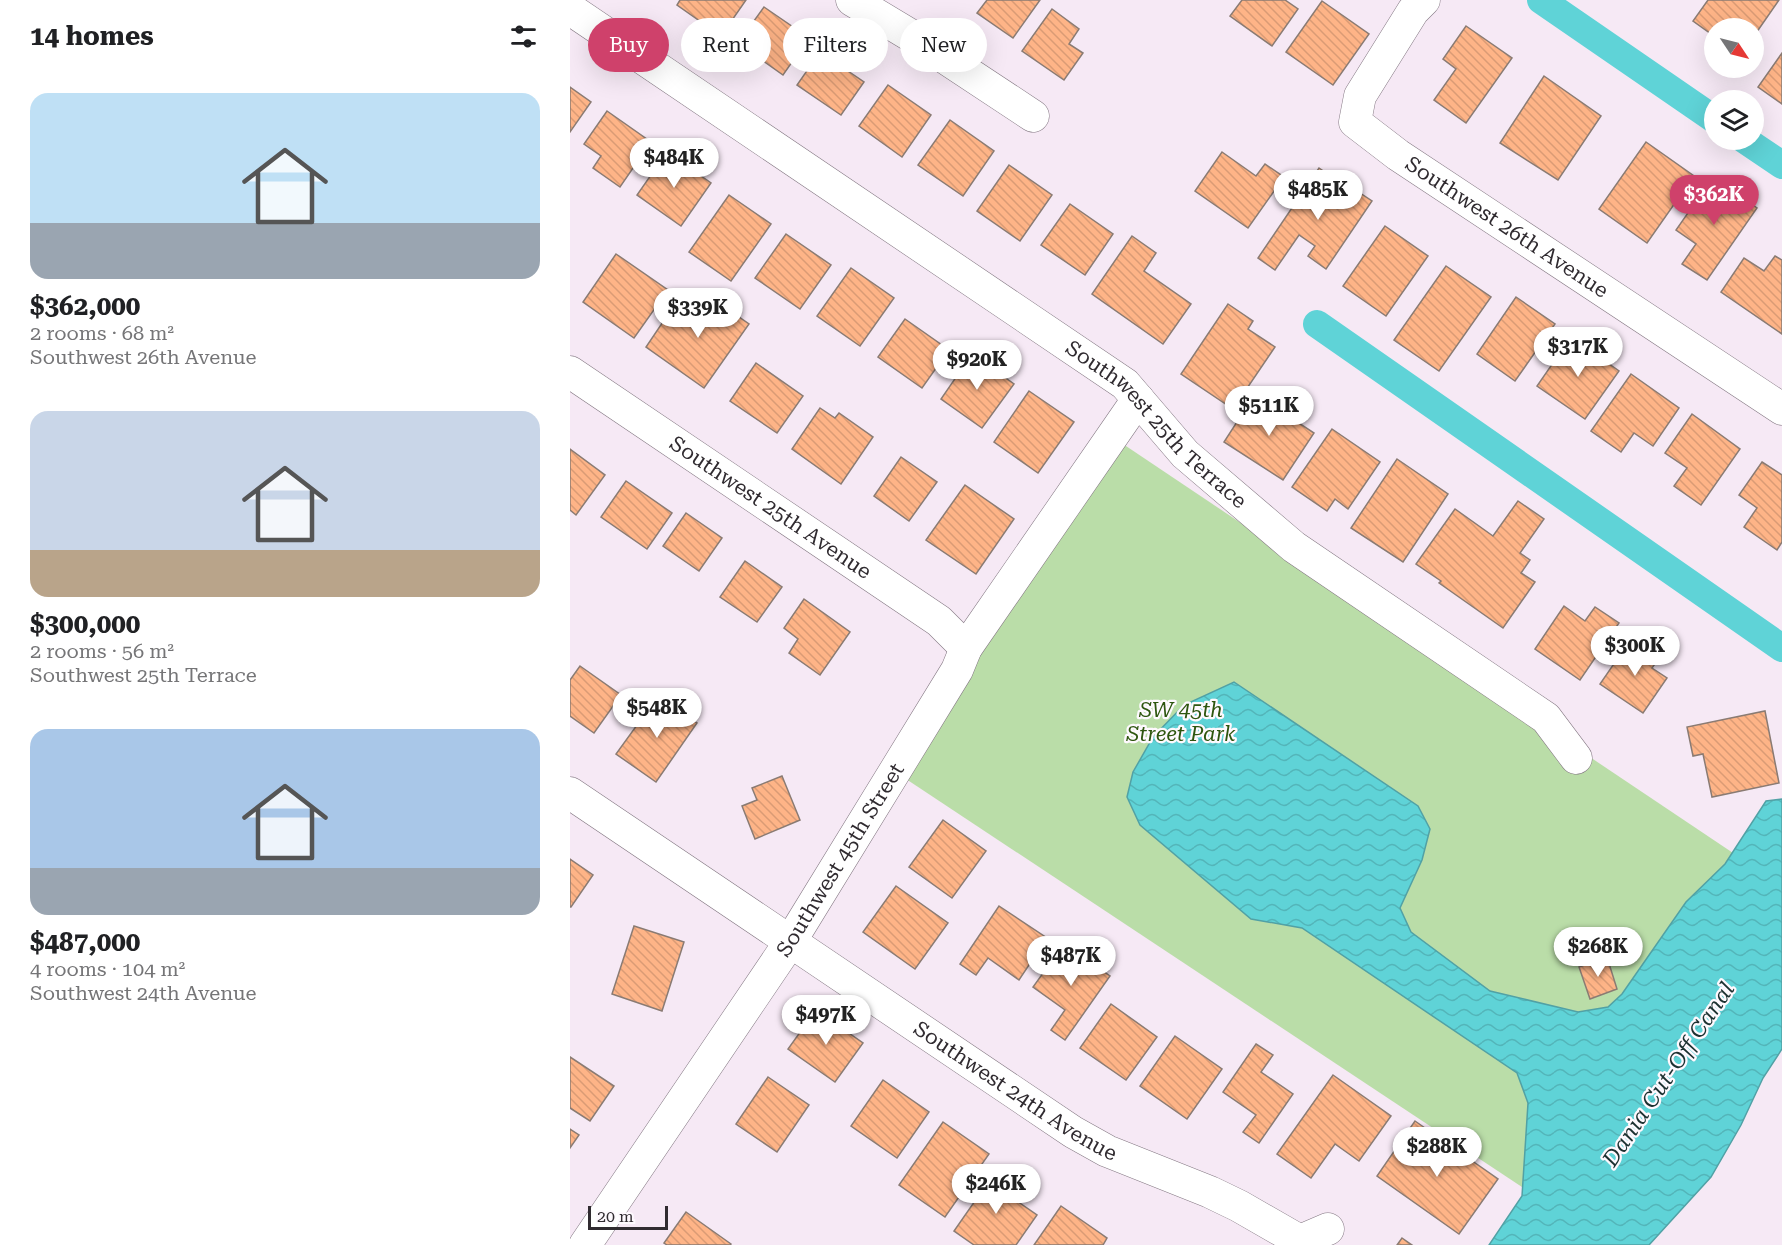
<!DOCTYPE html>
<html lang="en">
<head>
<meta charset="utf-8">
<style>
  body { margin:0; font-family:"Roboto Serif",serif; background:#f2f2f2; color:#202124; height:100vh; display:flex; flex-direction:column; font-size:22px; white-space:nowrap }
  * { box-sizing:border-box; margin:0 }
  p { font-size:20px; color:#757577 }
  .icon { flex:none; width:33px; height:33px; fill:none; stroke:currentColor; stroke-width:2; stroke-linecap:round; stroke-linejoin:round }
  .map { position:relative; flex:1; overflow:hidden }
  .side { display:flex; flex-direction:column; background:#fff; width:570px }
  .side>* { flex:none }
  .banner { position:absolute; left:18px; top:18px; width:570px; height:54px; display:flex; gap:12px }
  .needle { width:39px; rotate:125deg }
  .tools { position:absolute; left:1134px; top:18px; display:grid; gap:12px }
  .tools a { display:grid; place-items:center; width:60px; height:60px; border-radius:50%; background:#fff; box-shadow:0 6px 24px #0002; font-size:30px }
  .scale { position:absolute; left:18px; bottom:15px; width:80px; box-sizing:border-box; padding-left:6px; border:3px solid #302b30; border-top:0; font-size:16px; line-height:21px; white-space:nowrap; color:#302b30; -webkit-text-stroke:4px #fef9fe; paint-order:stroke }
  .price { position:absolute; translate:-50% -51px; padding:0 14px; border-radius:21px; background:#fff; color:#222; font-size:20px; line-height:39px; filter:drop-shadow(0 2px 3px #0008) }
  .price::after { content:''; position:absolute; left:50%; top:36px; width:18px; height:14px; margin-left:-9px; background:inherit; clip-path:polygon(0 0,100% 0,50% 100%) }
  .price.current { background:#cf416b; color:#fff }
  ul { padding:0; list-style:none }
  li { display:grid; align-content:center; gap:12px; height:318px; padding:0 30px }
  li span { display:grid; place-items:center; height:186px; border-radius:18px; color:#555 }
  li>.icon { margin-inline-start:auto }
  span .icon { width:108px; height:108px; fill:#fffc; stroke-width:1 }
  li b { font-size:26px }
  h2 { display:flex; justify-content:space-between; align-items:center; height:72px; padding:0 30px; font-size:26px }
  .pill { padding:0 21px; border-radius:27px; background:#fff; box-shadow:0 6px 24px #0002; font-size:21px; line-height:54px }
  .pill.current { background:#cf416b; color:#fff }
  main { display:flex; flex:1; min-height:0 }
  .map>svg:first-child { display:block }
</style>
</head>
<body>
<main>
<section class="side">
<h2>14 homes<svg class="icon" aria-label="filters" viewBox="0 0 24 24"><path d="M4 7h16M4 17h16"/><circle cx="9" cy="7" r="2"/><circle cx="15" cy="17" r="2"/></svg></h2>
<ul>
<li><span style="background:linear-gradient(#bfe0f5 70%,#9aa5b1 0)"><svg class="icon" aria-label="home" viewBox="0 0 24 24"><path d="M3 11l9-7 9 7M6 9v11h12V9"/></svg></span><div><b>$362,000</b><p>2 rooms · 68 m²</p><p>Southwest 26th Avenue</p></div></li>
<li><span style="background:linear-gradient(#c9d6e8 75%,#b9a48a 0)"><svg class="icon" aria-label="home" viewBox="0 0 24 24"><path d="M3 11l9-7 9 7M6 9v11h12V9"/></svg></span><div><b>$300,000</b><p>2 rooms · 56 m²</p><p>Southwest 25th Terrace</p></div></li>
<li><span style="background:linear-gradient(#a9c7e8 75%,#9aa5b1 0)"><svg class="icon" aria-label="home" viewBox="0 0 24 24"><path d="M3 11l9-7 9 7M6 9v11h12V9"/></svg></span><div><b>$487,000</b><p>4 rooms · 104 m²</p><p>Southwest 24th Avenue</p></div></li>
</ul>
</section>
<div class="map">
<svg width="1212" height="1245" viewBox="0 0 1212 1245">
  <defs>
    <pattern id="water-waves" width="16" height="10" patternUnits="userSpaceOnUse" patternTransform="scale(1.5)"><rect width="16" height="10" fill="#5fd3d7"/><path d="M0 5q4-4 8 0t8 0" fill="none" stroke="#53b5b9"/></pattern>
    <pattern id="building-back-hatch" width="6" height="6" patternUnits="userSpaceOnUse" patternTransform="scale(1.5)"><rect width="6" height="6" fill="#feb487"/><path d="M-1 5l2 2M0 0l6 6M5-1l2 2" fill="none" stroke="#da9b75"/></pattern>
  </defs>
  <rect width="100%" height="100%" fill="#f6e9f5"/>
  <polygon fill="#badda8" points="550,442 1178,863 955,1189 330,775"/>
  <polygon fill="url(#water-waves)" stroke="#51a1a5" stroke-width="1.5" points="664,682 848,806 860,829 852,860 830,908 841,932 920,991 1008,1012 1038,1007 1052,994 1116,902 1155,864 1196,801 1212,799 1212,1049 1193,1078 1171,1125 1141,1177 1079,1245 919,1245 952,1196 958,1103 947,1073 732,928 681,919 570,825 557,797 563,772 583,737 614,705"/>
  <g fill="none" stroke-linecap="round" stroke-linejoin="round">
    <g stroke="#5fd3d7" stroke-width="28">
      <polyline points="971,0 1144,119"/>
      <polyline points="1175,140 1212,165"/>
      <polyline points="747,324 1212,648"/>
    </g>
  </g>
  <g fill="url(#building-back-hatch)" stroke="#8a7b73" stroke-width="1.5">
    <polygon points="110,0 176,0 151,36 107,5"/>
    <polygon points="417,0 470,0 443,38 407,13"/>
    <polygon points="672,0 715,0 728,9 702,46 660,16"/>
    <polygon points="1138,0 1209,0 1184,36 1184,28 1144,28 1144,36 1123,21"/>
    <polygon points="752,1 799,34 763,85 716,52"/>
    <polygon points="194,7 239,38 213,75 168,43"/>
    <polygon points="482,9 509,29 499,44 513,53 494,80 452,51"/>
    <polygon points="896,26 942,58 896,123 864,100 886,69 873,59"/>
    <polygon points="250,52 294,82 271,115 227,85"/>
    <polygon points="1212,53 1212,104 1188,87"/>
    <polygon points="974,76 1031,116 988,180 930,143"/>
    <polygon points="318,85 361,115 332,157 289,126"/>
    <polygon points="0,87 21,102 0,132"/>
    <polygon points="37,111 81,142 50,187 23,168 31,156 14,144"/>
    <polygon points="380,120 424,151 393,196 348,165"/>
    <polygon points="1076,142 1124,176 1077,243 1029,209"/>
    <polygon points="97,152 141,183 111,226 67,195"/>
    <polygon points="652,152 686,176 695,164 714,177 678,228 625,191"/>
    <polygon points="439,165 482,195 450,241 407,211"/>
    <polygon points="749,168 774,185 775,183 802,201 756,269 738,256 745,246 729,235 705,270 688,258"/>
    <polygon points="1143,177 1187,208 1137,280 1112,264 1126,244 1106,230"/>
    <polygon points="159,195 201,224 161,281 119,252"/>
    <polygon points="500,204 543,234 515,275 471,245"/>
    <polygon points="815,226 858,256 816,316 773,286"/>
    <polygon points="216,234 261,265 230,309 185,278"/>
    <polygon points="562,236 586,253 574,271 621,304 593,344 522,294"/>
    <polygon points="46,254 98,290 64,338 13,302"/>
    <polygon points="1205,256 1212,260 1212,334 1151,292 1174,258 1194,271"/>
    <polygon points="876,266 921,297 869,371 824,340"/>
    <polygon points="281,268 324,298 290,346 247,316"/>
    <polygon points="139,296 179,324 134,388 76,347 107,301 126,314"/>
    <polygon points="946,297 985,324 945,381 907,354"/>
    <polygon points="658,304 683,321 678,329 705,347 663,409 611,374"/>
    <polygon points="335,319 379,350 352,388 308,357"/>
    <polygon points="1001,337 1049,371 1015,419 967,386"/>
    <polygon points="402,354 444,384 412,428 371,399"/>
    <polygon points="186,363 233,396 207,433 160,401"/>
    <polygon points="1061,374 1109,408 1083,446 1064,433 1051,452 1021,431"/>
    <polygon points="459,391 504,422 468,473 424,442"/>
    <polygon points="685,394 744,433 713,480 654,442"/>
    <polygon points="250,408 265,418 269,413 303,437 271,484 222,449"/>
    <polygon points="1122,414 1170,449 1131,505 1104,486 1117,468 1095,453"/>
    <polygon points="762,429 810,462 778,509 765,499 757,511 722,487"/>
    <polygon points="0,449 35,475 6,515 0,510"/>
    <polygon points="331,457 367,482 339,521 304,496"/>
    <polygon points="827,459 878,494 833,562 781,528"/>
    <polygon points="1192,462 1212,475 1212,542 1207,550 1174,527 1187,508 1169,495"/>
    <polygon points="56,481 102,513 77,549 31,517"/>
    <polygon points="395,485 444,519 406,574 356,540"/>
    <polygon points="948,501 974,519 950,553 960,560 951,573 965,582 933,628 869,583 871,581 846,564 885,509 923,536"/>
    <polygon points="116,513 152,538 129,571 93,546"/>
    <polygon points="175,561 212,587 187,622 150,597"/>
    <polygon points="234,599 280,632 250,675 219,653 228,639 214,628"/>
    <polygon points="994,606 1015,621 1025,607 1049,623 1010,680 965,649"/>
    <polygon points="1061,639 1089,658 1082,668 1097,678 1073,713 1030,684"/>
    <polygon points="10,666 51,695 24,733 0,716 0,680"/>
    <polygon points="88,696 127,723 86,782 46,754"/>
    <polygon points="1195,711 1209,783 1142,797 1133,754 1123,756 1117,727"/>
    <polygon points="212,776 230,820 185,839 172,806 187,800 182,788"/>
    <polygon points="373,820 416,851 382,898 339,867"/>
    <polygon points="0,859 23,875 1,907 0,907"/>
    <polygon points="326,886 378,923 345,969 293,932"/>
    <polygon points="429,906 477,938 449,980 418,958 406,975 390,964"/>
    <polygon points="64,926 114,942 92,1011 42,994"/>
    <polygon points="494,944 540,976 495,1040 481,1030 495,1010 463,987"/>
    <polygon points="1037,957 1047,989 1020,999 1009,967"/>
    <polygon points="541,1004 587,1037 556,1080 510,1048"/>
    <polygon points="246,1010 293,1043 265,1082 218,1049"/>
    <polygon points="605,1036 652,1069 617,1119 570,1086"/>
    <polygon points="686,1044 703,1055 691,1072 723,1094 689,1143 673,1132 686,1115 653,1092"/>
    <polygon points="0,1057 44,1086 20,1121 0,1108"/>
    <polygon points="763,1075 821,1116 789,1161 765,1144 741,1178 707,1154"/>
    <polygon points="198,1077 239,1105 207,1152 166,1124"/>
    <polygon points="313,1080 359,1112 327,1158 281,1126"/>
    <polygon points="845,1121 928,1179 889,1234 807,1176"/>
    <polygon points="373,1122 419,1154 375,1217 329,1185"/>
    <polygon points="0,1129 9,1135 0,1148"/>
    <polygon points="430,1165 445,1176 434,1192 467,1215 446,1245 404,1245 384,1231"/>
    <polygon points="491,1206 537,1238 533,1245 464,1245"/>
    <polygon points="116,1212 161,1244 160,1245 97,1245 94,1243"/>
    <polygon points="832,1238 842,1245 827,1245"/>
  </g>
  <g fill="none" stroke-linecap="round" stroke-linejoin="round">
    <defs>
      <g id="minor">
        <polyline points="282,0 345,38 463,116"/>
        <path id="s1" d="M854,0l-11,11 -53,85 -5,26 43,33 384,254"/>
        <path id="s2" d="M0,9l555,375 60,70 109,93 252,171 30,40"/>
        <path id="s3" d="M0,372l369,249 27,27"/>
        <path id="s4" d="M0,793l503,339 34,19 103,41 29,14 61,35 28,-12"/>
        <path id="s5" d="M15,1245l205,-303 167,-272 9,-22 172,-249"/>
      </g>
    </defs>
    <use href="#minor" stroke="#847883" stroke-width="33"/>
    <use href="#minor" stroke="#fff" stroke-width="32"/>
  </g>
  <g text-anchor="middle" stroke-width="4.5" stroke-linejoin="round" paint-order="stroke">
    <g font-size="21" fill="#302b30" stroke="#fef9fe">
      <text dy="7" stroke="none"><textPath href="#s1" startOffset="327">Southwest 26th Avenue</textPath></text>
      <text dy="7" stroke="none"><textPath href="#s2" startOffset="720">Southwest 25th Terrace</textPath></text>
      <text dy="7" stroke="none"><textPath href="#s3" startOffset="242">Southwest 25th Avenue</textPath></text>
      <text dy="7" stroke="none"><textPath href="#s5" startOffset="462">Southwest 45th Street</textPath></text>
      <text dy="7" stroke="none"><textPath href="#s4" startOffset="536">Southwest 24th Avenue</textPath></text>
    </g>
    <g font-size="21" font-style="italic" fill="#2e560f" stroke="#fef9fe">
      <text x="611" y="717">SW 45th<tspan x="611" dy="24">Street Park</tspan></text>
    </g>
    <g font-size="22" font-style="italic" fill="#1c3131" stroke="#fef9fe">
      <text transform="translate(1098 1074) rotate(-56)" y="8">Dania Cut-Off Canal</text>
    </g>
  </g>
</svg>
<div class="tools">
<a><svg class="needle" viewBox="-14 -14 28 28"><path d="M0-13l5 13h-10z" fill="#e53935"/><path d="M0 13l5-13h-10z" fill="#757577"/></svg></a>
<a><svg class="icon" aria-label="layers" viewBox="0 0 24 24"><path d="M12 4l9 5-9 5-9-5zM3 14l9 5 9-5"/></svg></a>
</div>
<div class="scale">20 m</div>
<b class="price" style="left:104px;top:189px">$484K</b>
<b class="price" style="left:748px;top:221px">$485K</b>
<b class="price current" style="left:1144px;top:226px">$362K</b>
<b class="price" style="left:128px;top:339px">$339K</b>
<b class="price" style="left:1008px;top:378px">$317K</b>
<b class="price" style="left:407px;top:391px">$920K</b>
<b class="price" style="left:699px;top:437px">$511K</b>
<b class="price" style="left:1065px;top:677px">$300K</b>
<b class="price" style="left:87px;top:739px">$548K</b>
<b class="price" style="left:1028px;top:978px">$268K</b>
<b class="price" style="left:501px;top:987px">$487K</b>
<b class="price" style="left:256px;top:1046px">$497K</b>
<b class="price" style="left:867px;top:1178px">$288K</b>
<b class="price" style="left:426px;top:1215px">$246K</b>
<div class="banner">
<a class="pill current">Buy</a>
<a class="pill">Rent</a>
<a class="pill">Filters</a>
<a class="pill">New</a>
</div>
</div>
</main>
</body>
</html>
